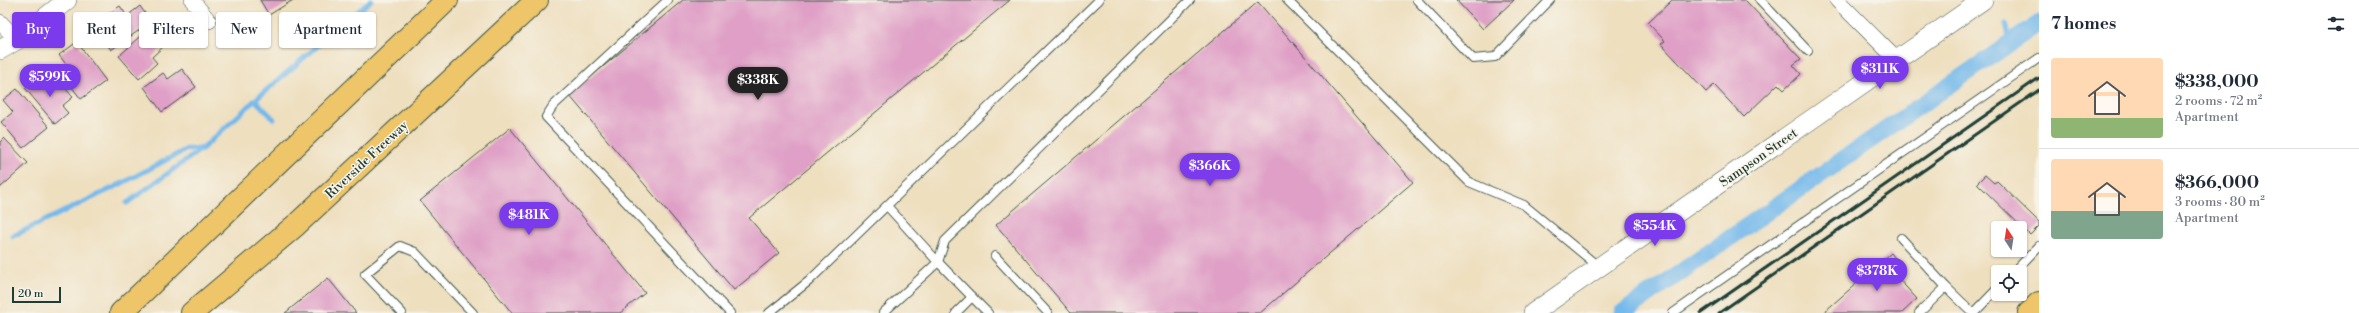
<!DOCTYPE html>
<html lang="en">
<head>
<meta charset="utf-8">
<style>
  body { margin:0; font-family:"Libre Bodoni",serif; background:#f6f6f7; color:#1f2937; height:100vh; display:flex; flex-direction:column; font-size:15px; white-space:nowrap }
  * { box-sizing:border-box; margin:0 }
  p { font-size:13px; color:#747a83 }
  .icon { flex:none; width:22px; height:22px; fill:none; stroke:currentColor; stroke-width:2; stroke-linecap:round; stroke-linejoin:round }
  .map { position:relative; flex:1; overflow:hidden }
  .panel { display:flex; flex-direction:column; background:#fff; width:320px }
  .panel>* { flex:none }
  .guide { position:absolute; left:12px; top:12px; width:380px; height:36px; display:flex; gap:8px }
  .needle { width:26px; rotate:348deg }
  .buttons { position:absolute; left:1991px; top:221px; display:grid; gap:8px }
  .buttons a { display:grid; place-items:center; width:36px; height:36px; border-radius:4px; background:#fff; box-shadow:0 1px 3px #0004; font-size:20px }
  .scale { position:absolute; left:12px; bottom:10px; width:49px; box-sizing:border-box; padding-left:4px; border:2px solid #1f3d34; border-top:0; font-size:11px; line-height:14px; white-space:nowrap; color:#1f3d34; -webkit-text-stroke:3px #f7f3e8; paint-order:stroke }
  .price { position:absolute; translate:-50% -34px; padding:0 9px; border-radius:14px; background:#7c3aed; color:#fff; font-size:13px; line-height:26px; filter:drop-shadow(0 1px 2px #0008) }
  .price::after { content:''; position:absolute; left:50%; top:24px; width:12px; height:9px; margin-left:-6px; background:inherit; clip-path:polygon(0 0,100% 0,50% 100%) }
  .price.on { background:#222; color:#fff }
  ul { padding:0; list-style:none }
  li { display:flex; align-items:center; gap:12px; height:100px; padding:0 12px }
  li+li { border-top:1px solid #e0e1e3 }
  li span { display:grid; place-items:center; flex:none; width:112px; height:80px; border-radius:4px; color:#555 }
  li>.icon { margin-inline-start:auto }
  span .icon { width:48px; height:48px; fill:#fffc; stroke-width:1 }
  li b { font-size:17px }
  h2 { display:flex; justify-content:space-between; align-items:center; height:48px; padding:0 12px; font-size:17px }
  .tag { padding:0 14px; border-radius:4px; background:#fff; box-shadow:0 1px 3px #0004; font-size:14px; line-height:36px }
  .tag.on { background:#7c3aed; color:#fff }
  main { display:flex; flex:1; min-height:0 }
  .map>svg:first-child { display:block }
</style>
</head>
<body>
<main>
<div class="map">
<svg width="2039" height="313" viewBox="0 0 2039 313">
  <rect width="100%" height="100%" fill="#f7f3e8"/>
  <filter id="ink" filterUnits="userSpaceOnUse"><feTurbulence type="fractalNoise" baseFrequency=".025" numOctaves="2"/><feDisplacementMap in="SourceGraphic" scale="8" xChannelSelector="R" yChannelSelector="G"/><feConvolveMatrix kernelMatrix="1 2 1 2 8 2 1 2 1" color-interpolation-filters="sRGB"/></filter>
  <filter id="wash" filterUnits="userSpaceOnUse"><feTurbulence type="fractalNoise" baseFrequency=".012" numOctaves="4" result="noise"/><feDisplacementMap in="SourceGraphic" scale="16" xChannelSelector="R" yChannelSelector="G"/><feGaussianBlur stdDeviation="0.9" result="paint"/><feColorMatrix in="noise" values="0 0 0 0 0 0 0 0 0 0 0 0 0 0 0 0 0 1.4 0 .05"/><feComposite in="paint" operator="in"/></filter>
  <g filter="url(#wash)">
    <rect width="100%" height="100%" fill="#eedfbf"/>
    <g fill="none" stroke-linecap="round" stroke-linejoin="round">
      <g stroke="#74b9eb" stroke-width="5">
        <polyline points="2006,24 2011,43"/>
        <polyline points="274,119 255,100 371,0"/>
        <polyline points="127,203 203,148"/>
        <polyline points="13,236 117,186 187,149 203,148 255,100"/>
      </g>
      <polyline stroke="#74b9eb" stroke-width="17" points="1622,313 2039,23"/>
    </g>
    <g id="blocks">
      <g fill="#df9fc6">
        <polygon points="260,0 293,0 269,15"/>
        <polygon points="683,0 1010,0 749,218 779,253 734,290 569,95"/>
        <polygon points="1456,0 1514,0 1483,29"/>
        <polygon points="1672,0 1745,0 1801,59 1793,65 1801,74 1784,90 1778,84 1744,117 1714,85 1706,92 1661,44 1665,41 1648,23"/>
        <polygon points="1258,2 1413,182 1260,313 1071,313 996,225"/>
        <polygon points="120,6 127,16 140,6 151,22 111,50 93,24"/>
        <polygon points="149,29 164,46 152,57 157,63 139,79 119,56"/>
        <polygon points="77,42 106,81 81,99 61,73 68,67 59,55"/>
        <polygon points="182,69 196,87 162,112 144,87 163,73 168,79"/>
        <polygon points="41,75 50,87 58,80 73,97 62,106 68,113 55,124 25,88"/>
        <polygon points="17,89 49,127 23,148 1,122 13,112 3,100"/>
        <polygon points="510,128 645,293 620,313 512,313 420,201"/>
        <polygon points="4,138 28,163 0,188 0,142"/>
        <polygon points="1985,175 1994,183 1997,181 2039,222 2039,226 2030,235 1977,183"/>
        <polygon points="1891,253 1903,268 1895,275 1917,299 1902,313 1825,313 1824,312"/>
        <polygon points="328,278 356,313 285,313"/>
      </g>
    </g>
  </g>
  <g filter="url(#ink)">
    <use href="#blocks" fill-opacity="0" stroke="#3e5549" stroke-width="1"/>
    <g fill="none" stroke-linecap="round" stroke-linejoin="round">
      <defs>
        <g id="service">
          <polyline points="668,0 553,106 546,117 730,313"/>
          <polyline points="1287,0 1469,182 1524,205 1599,267"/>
          <polyline points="1417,0 1473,59 1495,57 1550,0"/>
          <polyline points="1760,0 1808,51"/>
          <polyline points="1901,238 1946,287"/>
          <polyline points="995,256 1048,313"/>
          <polyline points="2014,272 2039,246"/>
          <polyline points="972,297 988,313"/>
          <polyline points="402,313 365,274 400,246 415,252 473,313"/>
          <polyline points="769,313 809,281 1099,0"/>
          <polyline points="883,313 938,262 887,206"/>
          <polyline points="956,313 972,297 938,262 945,241 1190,0"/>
          <polyline points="1673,313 2039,58"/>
          <polyline points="1919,313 1946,287 1973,313"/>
          <polyline points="1974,313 1998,288"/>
        </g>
        <g id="minor">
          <polyline points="192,0 209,21"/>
          <polyline points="1837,0 1897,60"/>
          <polyline points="0,22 17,40"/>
        </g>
        <g id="tertiary">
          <polyline points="0,50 17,40 67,0"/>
          <polyline points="1533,313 1983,0"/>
        </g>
        <polyline id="primary" points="2029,313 2039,303"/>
        <g id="motorway">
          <polyline points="121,313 447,0"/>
          <polyline points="192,313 296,225 537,0"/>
        </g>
      </defs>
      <use href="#service" stroke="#3e5549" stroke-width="10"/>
      <use href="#minor" stroke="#3e5549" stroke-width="16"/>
      <use href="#tertiary" stroke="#3e5549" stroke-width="20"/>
      <use href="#primary" stroke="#3e5549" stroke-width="24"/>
      <use href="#motorway" stroke="#3e5549" stroke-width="24"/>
      <use href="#service" stroke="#fff" stroke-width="8"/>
      <use href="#minor" stroke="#fff" stroke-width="15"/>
      <use href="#tertiary" stroke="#fff" stroke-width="19"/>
      <use href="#primary" stroke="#eec569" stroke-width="22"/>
      <use href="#motorway" stroke="#eec569" stroke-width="22"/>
      <g stroke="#1f3d34" stroke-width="3">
        <polyline points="1701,313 2039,78"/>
        <polyline points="1719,313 2039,90"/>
      </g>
    </g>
  </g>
  <g text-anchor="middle" stroke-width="3" stroke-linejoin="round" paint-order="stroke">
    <g font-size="13" fill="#1f3d34" stroke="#f7f3e8">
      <text transform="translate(1758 157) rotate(-35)" y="5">Sampson Street</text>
      <text transform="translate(366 159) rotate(-43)" y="5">Riverside Freeway</text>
    </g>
  </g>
</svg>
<div class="buttons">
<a><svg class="needle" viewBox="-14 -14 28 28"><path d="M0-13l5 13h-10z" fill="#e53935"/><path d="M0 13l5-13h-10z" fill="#747a83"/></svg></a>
<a><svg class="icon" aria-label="locate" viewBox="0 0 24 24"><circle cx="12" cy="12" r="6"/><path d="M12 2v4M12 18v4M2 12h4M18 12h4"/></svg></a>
</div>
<div class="scale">20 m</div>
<b class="price" style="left:1880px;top:90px">$311K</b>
<b class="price" style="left:50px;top:98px">$599K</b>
<b class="price on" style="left:758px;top:101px">$338K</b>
<b class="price" style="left:1210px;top:187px">$366K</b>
<b class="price" style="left:529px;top:236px">$481K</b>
<b class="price" style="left:1655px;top:247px">$554K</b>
<b class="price" style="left:1877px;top:292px">$378K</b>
<div class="guide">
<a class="tag on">Buy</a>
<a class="tag">Rent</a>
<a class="tag">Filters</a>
<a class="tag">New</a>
<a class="tag">Apartment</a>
</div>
</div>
<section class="panel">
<h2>7 homes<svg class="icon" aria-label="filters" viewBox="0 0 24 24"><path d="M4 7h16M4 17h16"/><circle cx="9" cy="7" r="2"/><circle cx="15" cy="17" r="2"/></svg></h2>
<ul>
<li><span style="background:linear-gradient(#ffd9b3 75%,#8fb573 0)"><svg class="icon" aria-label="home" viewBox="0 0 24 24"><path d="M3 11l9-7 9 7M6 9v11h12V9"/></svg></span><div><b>$338,000</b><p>2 rooms · 72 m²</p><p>Apartment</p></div></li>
<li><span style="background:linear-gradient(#ffd9b3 65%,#7fa58c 0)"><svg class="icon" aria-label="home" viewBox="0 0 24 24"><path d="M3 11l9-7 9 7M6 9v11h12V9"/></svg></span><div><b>$366,000</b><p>3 rooms · 80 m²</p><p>Apartment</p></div></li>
</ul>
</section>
</main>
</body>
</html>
